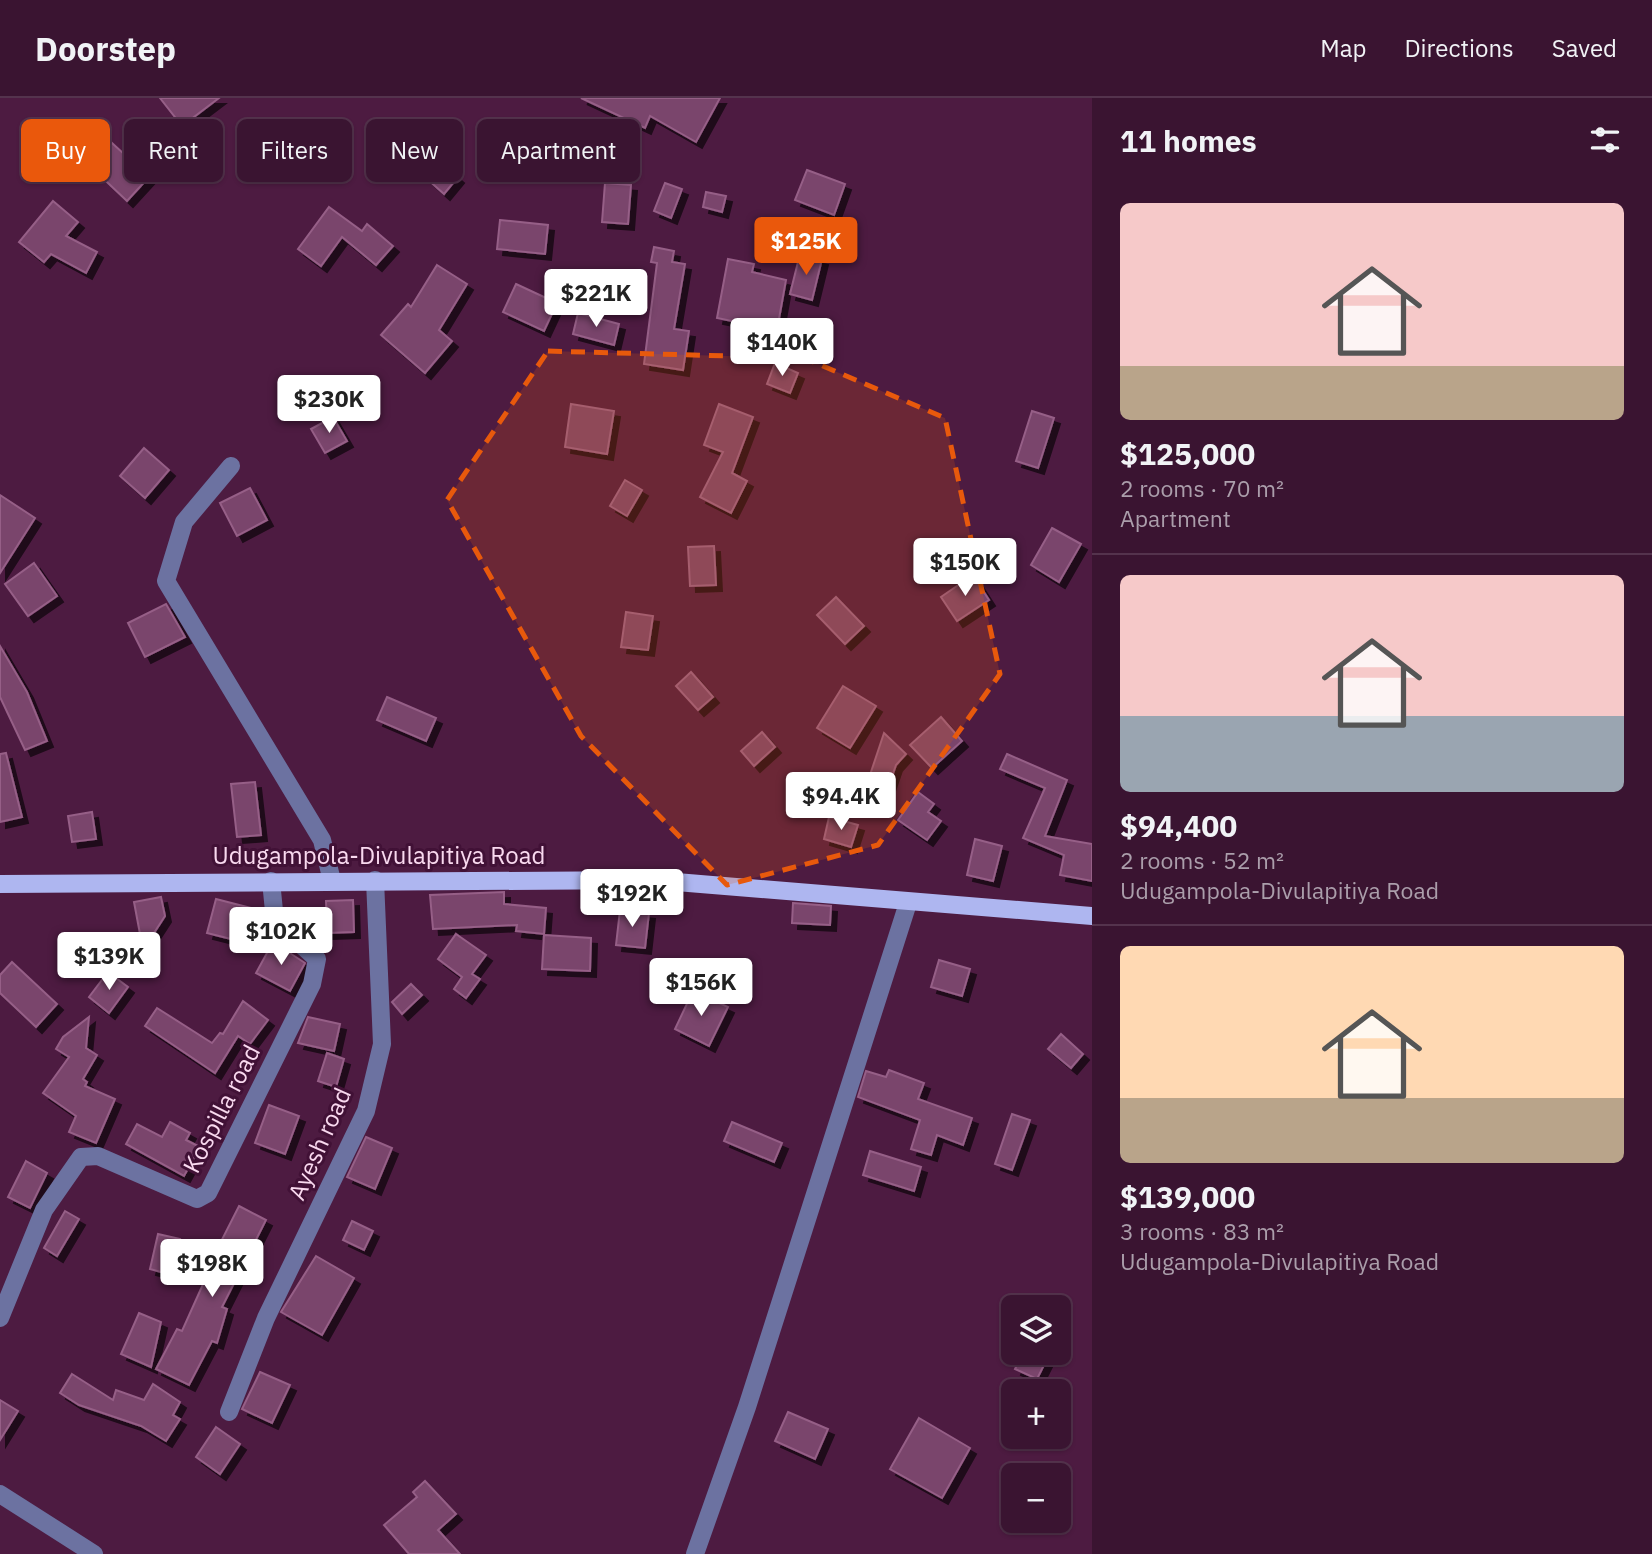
<!DOCTYPE html>
<html lang="en">
<head>
<meta charset="utf-8">
<style>
  body { margin:0; font-family:"IBM Plex Sans",sans-serif; background:#411d39; color:#f1f3f6; height:100vh; display:flex; flex-direction:column; font-size:26px; white-space:nowrap }
  * { box-sizing:border-box; margin:0 }
  p { font-size:23px; color:#ab9eab }
  .icon { flex:none; width:38px; height:38px; fill:none; stroke:currentColor; stroke-width:2; stroke-linecap:round; stroke-linejoin:round }
  .map { position:relative; flex:1; overflow:hidden }
  .side { display:flex; flex-direction:column; background:#3a1431; width:560px }
  .side>* { flex:none }
  .banner { position:absolute; left:21px; top:21px; width:665px; height:63px; display:flex; gap:14px }
  .tools { position:absolute; left:1001px; top:1197px; display:grid; gap:14px }
  .tools a { display:grid; place-items:center; width:70px; height:70px; border-radius:10px; background:#3a1431; box-shadow:0 2px 5px #0004,0 0 0 2px #54334d; font-size:35px }
  .price { position:absolute; translate:-50% -60px; padding:0 16px; border-radius:7px; background:#fff; color:#222; font-size:23px; line-height:46px; filter:drop-shadow(0 2px 4px #0008) }
  .price::after { content:''; position:absolute; left:50%; top:42px; width:21px; height:16px; margin-left:-10px; background:inherit; clip-path:polygon(0 0,100% 0,50% 100%) }
  .price.selected { background:#ea580c; color:#fff }
  ul { padding:0; list-style:none }
  li { display:grid; align-content:center; gap:14px; height:371px; padding:0 28px }
  li+li { border-top:2px solid #54334d }
  li span { display:grid; place-items:center; height:217px; border-radius:10px; color:#555 }
  li>.icon { margin-inline-start:auto }
  span .icon { width:126px; height:126px; fill:#fffc; stroke-width:1 }
  li b { font-size:30px }
  h2 { display:flex; justify-content:space-between; align-items:center; height:84px; padding:0 28px; font-size:30px }
  .pill { padding:0 24px; border-radius:10px; background:#3a1431; box-shadow:0 2px 5px #0004,0 0 0 2px #54334d; font-size:24px; line-height:63px }
  .pill.selected { background:#ea580c; color:#fff }
  header { display:flex; align-items:center; gap:42px; box-sizing:border-box; height:98px; padding:0 35px; background:#3a1431; border-bottom:2px solid #54334d }
  header strong { font-size:33px }
  nav { display:flex; gap:38px; margin-inline-start:auto; font-size:24px }
  main { display:flex; flex:1; min-height:0 }
  .map>svg:first-child { display:block }
</style>
</head>
<body>
<header>
<strong>Doorstep</strong>
<nav><a>Map</a><a>Directions</a><a>Saved</a></nav>
</header>
<main>
<div class="map">
<svg width="1092" height="1456" viewBox="0 0 1092 1456">
  <defs>
    <filter id="shadow"><feDropShadow dx="6" dy="6" stdDeviation="0" flood-color="#0009"/></filter>
  </defs>
  <rect width="100%" height="100%" fill="#4d1b41"/>
  <g fill="#7a456c" stroke="#965f87" stroke-width="2" filter="url(#shadow)">
    <polygon points="160,0 219,0 182,28"/>
    <polygon points="581,0 720,0 696,44 650,18 645,30"/>
    <polygon points="112,45 149,79 127,103 90,68"/>
    <polygon points="431,56 458,79 444,96 417,72"/>
    <polygon points="807,72 845,86 834,117 795,102"/>
    <polygon points="605,85 631,87 628,126 602,124"/>
    <polygon points="665,85 682,91 671,120 654,113"/>
    <polygon points="706,94 726,98 722,114 703,109"/>
    <polygon points="53,103 78,124 66,138 97,154 86,175 51,156 44,164 19,144"/>
    <polygon points="329,109 362,133 367,126 393,148 376,167 342,139 321,168 298,151"/>
    <polygon points="500,122 548,127 545,156 497,151"/>
    <polygon points="654,149 674,153 672,164 685,166 674,231 689,233 683,272 644,266 657,165 651,164"/>
    <polygon points="800,156 822,161 812,202 790,196"/>
    <polygon points="728,161 754,166 752,174 786,182 777,232 717,220"/>
    <polygon points="437,167 467,186 439,232 452,243 425,275 381,237 408,206 411,209"/>
    <polygon points="516,186 557,205 544,233 503,214"/>
    <polygon points="578,215 619,226 614,247 573,236"/>
    <polygon points="775,265 798,275 790,295 767,286"/>
    <polygon points="571,306 614,313 607,356 565,349"/>
    <polygon points="719,306 753,319 732,375 747,383 731,415 700,399 723,354 704,347"/>
    <polygon points="1032,313 1054,320 1038,370 1016,363"/>
    <polygon points="333,319 347,343 325,355 311,331"/>
    <polygon points="144,350 169,372 145,400 120,378"/>
    <polygon points="625,382 642,392 627,418 610,408"/>
    <polygon points="250,390 267,422 237,438 220,405"/>
    <polygon points="0,397 35,420 0,475"/>
    <polygon points="1052,430 1081,446 1059,484 1031,467"/>
    <polygon points="714,448 716,487 690,488 688,449"/>
    <polygon points="34,465 57,498 28,518 5,486"/>
    <polygon points="973,477 989,502 957,523 941,499"/>
    <polygon points="836,499 864,528 845,546 817,517"/>
    <polygon points="166,506 185,539 145,559 128,525"/>
    <polygon points="626,514 653,518 648,552 621,549"/>
    <polygon points="0,548 27,594 47,643 25,652 0,599"/>
    <polygon points="691,574 713,599 698,612 676,588"/>
    <polygon points="843,588 876,608 850,650 817,630"/>
    <polygon points="387,599 436,620 426,643 377,622"/>
    <polygon points="941,619 962,643 932,670 910,647"/>
    <polygon points="762,634 775,649 754,668 741,653"/>
    <polygon points="884,635 906,656 896,667 884,702 864,695"/>
    <polygon points="6,655 22,719 0,724 0,656"/>
    <polygon points="1007,656 1067,682 1045,738 1092,746 1092,783 1060,777 1064,757 1023,740 1045,690 1000,671"/>
    <polygon points="255,684 261,737 237,739 231,686"/>
    <polygon points="918,694 934,706 928,714 941,723 927,742 898,722"/>
    <polygon points="92,714 96,741 72,744 68,718"/>
    <polygon points="829,719 858,727 851,749 824,741"/>
    <polygon points="975,741 1002,748 993,783 967,777"/>
    <polygon points="504,794 504,806 546,810 544,836 516,833 517,827 433,831 430,797"/>
    <polygon points="161,799 165,818 143,852 134,804"/>
    <polygon points="216,801 251,810 243,844 207,835"/>
    <polygon points="353,802 354,834 327,835 326,803"/>
    <polygon points="793,805 831,808 830,827 792,825"/>
    <polygon points="620,812 649,815 645,850 616,847"/>
    <polygon points="456,836 486,857 472,876 480,881 466,900 454,891 462,879 438,861"/>
    <polygon points="544,837 591,840 590,873 542,871"/>
    <polygon points="273,844 305,865 290,893 256,875"/>
    <polygon points="939,862 970,871 962,898 931,889"/>
    <polygon points="12,864 57,906 36,929 0,895 0,877"/>
    <polygon points="108,874 128,889 109,915 89,899"/>
    <polygon points="411,886 422,897 402,916 392,904"/>
    <polygon points="693,893 728,909 709,948 675,931"/>
    <polygon points="243,903 268,922 250,946 238,938 215,975 145,928 157,910 212,945 220,935 223,936"/>
    <polygon points="89,919 86,950 97,957 83,981 87,984 85,988 115,1001 96,1045 69,1034 76,1018 43,995 69,959 56,951 63,939"/>
    <polygon points="308,919 340,926 334,953 298,945"/>
    <polygon points="1061,936 1083,956 1071,970 1048,951"/>
    <polygon points="327,955 344,961 336,989 318,983"/>
    <polygon points="889,972 924,985 918,1001 972,1020 963,1047 937,1037 931,1057 911,1051 920,1022 858,999 866,973 886,979"/>
    <polygon points="269,1007 299,1018 285,1056 255,1045"/>
    <polygon points="1012,1016 1030,1022 1012,1072 995,1066"/>
    <polygon points="170,1024 190,1035 186,1042 200,1049 184,1078 126,1046 137,1026 162,1039"/>
    <polygon points="732,1024 782,1045 774,1064 724,1043"/>
    <polygon points="366,1039 392,1050 375,1091 347,1079"/>
    <polygon points="870,1053 921,1069 914,1093 863,1077"/>
    <polygon points="26,1063 47,1075 30,1110 8,1099"/>
    <polygon points="239,1108 266,1122 222,1209 227,1211 217,1245 212,1243 189,1287 156,1271 177,1231 182,1233 204,1184 201,1183"/>
    <polygon points="65,1113 79,1121 57,1158 44,1150"/>
    <polygon points="352,1123 373,1133 364,1152 343,1142"/>
    <polygon points="158,1136 180,1141 172,1177 150,1171"/>
    <polygon points="316,1158 354,1180 322,1237 281,1214"/>
    <polygon points="139,1215 161,1224 151,1269 121,1256"/>
    <polygon points="1023,1255 1050,1255 1037,1281 1015,1271"/>
    <polygon points="260,1274 290,1287 272,1325 242,1311"/>
    <polygon points="72,1276 113,1302 116,1292 144,1302 153,1286 180,1304 173,1317 180,1321 166,1343 141,1328 79,1307 60,1295"/>
    <polygon points="0,1302 18,1313 0,1342"/>
    <polygon points="788,1314 828,1331 815,1361 775,1343"/>
    <polygon points="919,1320 970,1350 942,1400 890,1371"/>
    <polygon points="216,1329 240,1346 220,1376 196,1359"/>
    <polygon points="425,1383 456,1416 438,1432 460,1456 409,1456 384,1427 417,1399 413,1394"/>
  </g>
  <g fill="none" stroke-linecap="round" stroke-linejoin="round">
    <g stroke="#6c72a1" stroke-width="18">
      <polyline points="231,368 184,424 166,483 322,742 332,783"/>
      <polyline points="0,1220 44,1112 81,1059 98,1058 197,1101 208,1095 312,886 317,861 275,823 271,783"/>
      <polyline points="229,1314 266,1220 366,1013 382,946 375,782"/>
      <polyline points="0,1396 94,1456"/>
      <polyline points="695,1456 747,1309 908,805"/>
    </g>
    <polyline stroke="#aeb6f0" stroke-width="18" points="0,786 652,782 1092,818"/>
  </g>
  <path fill="#e8590c" fill-opacity="0.2" stroke="#e8590c" stroke-width="5" stroke-dasharray="14 9" stroke-linejoin="round" d="M548,253l256,7 141,60 55,256 -122,171 -151,40 -146,-149 -134,-236z"/>
  <g text-anchor="middle" stroke-width="6" stroke-linejoin="round" paint-order="stroke">
    <g font-size="24" fill="#f9d9ef" stroke="#411136">
      <text x="379" y="766">Udugampola-Divulapitiya Road</text>
      <text transform="translate(222 1011) rotate(-63)" y="8">Kospilla road</text>
      <text transform="translate(320 1046) rotate(-66)" y="8">Ayesh road</text>
    </g>
  </g>
</svg>
<div class="tools">
<a><svg class="icon" aria-label="layers" viewBox="0 0 24 24"><path d="M12 4l9 5-9 5-9-5zM3 14l9 5 9-5"/></svg></a>
<a>+</a>
<a>−</a>
</div>
<b class="price selected" style="left:806px;top:179px">$125K</b>
<b class="price" style="left:596px;top:231px">$221K</b>
<b class="price" style="left:782px;top:280px">$140K</b>
<b class="price" style="left:329px;top:337px">$230K</b>
<b class="price" style="left:965px;top:500px">$150K</b>
<b class="price" style="left:841px;top:734px">$94.4K</b>
<b class="price" style="left:632px;top:831px">$192K</b>
<b class="price" style="left:281px;top:869px">$102K</b>
<b class="price" style="left:109px;top:894px">$139K</b>
<b class="price" style="left:701px;top:920px">$156K</b>
<b class="price" style="left:212px;top:1201px">$198K</b>
<div class="banner">
<a class="pill selected">Buy</a>
<a class="pill">Rent</a>
<a class="pill">Filters</a>
<a class="pill">New</a>
<a class="pill">Apartment</a>
</div>
</div>
<section class="side">
<h2>11 homes<svg class="icon" aria-label="filters" viewBox="0 0 24 24"><path d="M4 7h16M4 17h16"/><circle cx="9" cy="7" r="2"/><circle cx="15" cy="17" r="2"/></svg></h2>
<ul>
<li><span style="background:linear-gradient(#f6c9c9 75%,#b9a48a 0)"><svg class="icon" aria-label="home" viewBox="0 0 24 24"><path d="M3 11l9-7 9 7M6 9v11h12V9"/></svg></span><div><b>$125,000</b><p>2 rooms · 70 m²</p><p>Apartment</p></div></li>
<li><span style="background:linear-gradient(#f6c9c9 65%,#9aa5b1 0)"><svg class="icon" aria-label="home" viewBox="0 0 24 24"><path d="M3 11l9-7 9 7M6 9v11h12V9"/></svg></span><div><b>$94,400</b><p>2 rooms · 52 m²</p><p>Udugampola-Divulapitiya Road</p></div></li>
<li><span style="background:linear-gradient(#ffd9b3 70%,#b9a48a 0)"><svg class="icon" aria-label="home" viewBox="0 0 24 24"><path d="M3 11l9-7 9 7M6 9v11h12V9"/></svg></span><div><b>$139,000</b><p>3 rooms · 83 m²</p><p>Udugampola-Divulapitiya Road</p></div></li>
</ul>
</section>
</main>
</body>
</html>
